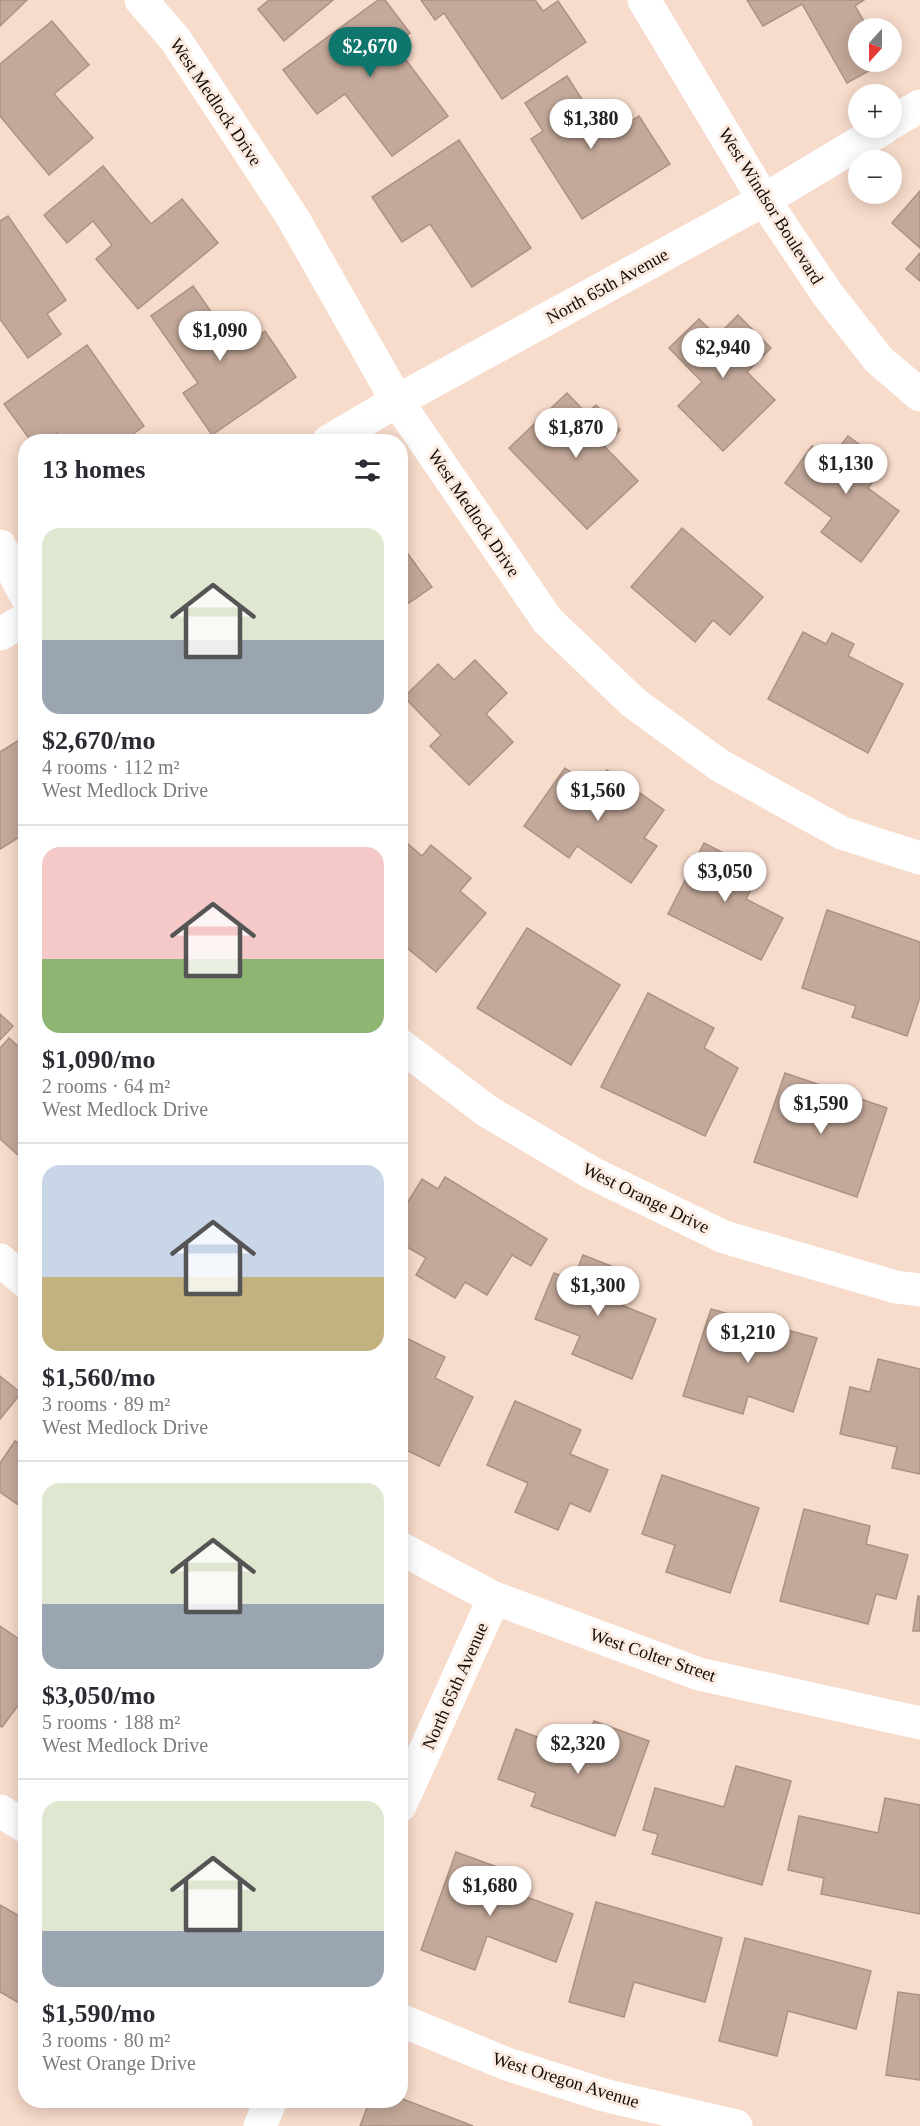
<!DOCTYPE html>
<html lang="en">
<head>
<meta charset="utf-8">
<style>
  body { margin:0; font-family:Georgia,serif; background:#f2f2f3; color:#2b2b33; height:100vh; display:flex; flex-direction:column; font-size:22px; white-space:nowrap }
  * { box-sizing:border-box; margin:0 }
  p { font-size:20px; color:#7c7c81 }
  .icon { flex:none; width:33px; height:33px; fill:none; stroke:currentColor; stroke-width:2; stroke-linecap:round; stroke-linejoin:round }
  .map { position:relative; flex:1; overflow:hidden }
  .details { position:absolute; left:18px; top:434px; width:390px; height:1674px; display:flex; flex-direction:column; background:#fff; border-radius:24px; box-shadow:0 3px 15px #0003 }
  .details>* { flex:none }
  .needle { width:39px; rotate:201deg }
  .buttons { position:absolute; left:848px; top:18px; display:grid; gap:12px }
  .buttons a { display:grid; place-items:center; width:54px; height:54px; border-radius:50%; background:#fff; box-shadow:0 3px 15px #0003; font-size:30px }
  .price { position:absolute; translate:-50% -51px; padding:0 14px; border-radius:21px; background:#fff; color:#222; font-size:20px; line-height:39px; filter:drop-shadow(0 2px 3px #0008) }
  .price::after { content:''; position:absolute; left:50%; top:36px; width:18px; height:14px; margin-left:-9px; background:inherit; clip-path:polygon(0 0,100% 0,50% 100%) }
  .price.active { background:#0f766e; color:#fff }
  ul { padding:0; list-style:none }
  li { display:grid; align-content:center; gap:12px; height:318px; padding:0 24px }
  li+li { border-top:2px solid #e1e1e2 }
  li span { display:grid; place-items:center; height:186px; border-radius:18px; color:#555 }
  li>.icon { margin-inline-start:auto }
  span .icon { width:108px; height:108px; fill:#fffc; stroke-width:1 }
  li b { font-size:26px }
  h2 { display:flex; justify-content:space-between; align-items:center; height:72px; padding:0 24px; font-size:26px }
  .map>svg:first-child { display:block }
</style>
</head>
<body>
<div class="map">
<svg width="920" height="2126" viewBox="0 0 920 2126">
  <rect width="100%" height="100%" fill="#f7dbcb"/>
  <g fill="#c4a99a" stroke="#ac9283" stroke-width="1.5">
    <polygon points="0,0 27,0 0,26"/>
    <polygon points="269,0 333,0 284,41 258,9"/>
    <polygon points="378,0 385,0 410,33 394,44 448,116 392,156 345,94 317,114 283,70"/>
    <polygon points="421,0 535,0 543,11 558,1 586,42 502,99 444,13 435,20"/>
    <polygon points="747,0 864,0 855,6 868,28 858,28 858,62 885,62 847,83 802,4 763,26"/>
    <polygon points="52,21 89,65 54,94 93,138 49,175 0,116 0,64"/>
    <polygon points="567,76 606,137 639,116 670,164 582,219 531,139 543,131 525,103"/>
    <polygon points="459,140 531,248 472,287 430,224 402,242 372,197"/>
    <polygon points="103,166 151,224 182,199 218,243 138,309 96,259 112,245 93,221 67,243 44,215"/>
    <polygon points="920,191 920,248 892,223"/>
    <polygon points="8,216 66,300 47,314 61,334 28,358 0,319 0,221"/>
    <polygon points="920,253 920,281 906,269"/>
    <polygon points="193,286 238,350 265,331 296,377 212,435 183,393 198,383 151,316"/>
    <polygon points="738,315 771,348 747,372 775,400 723,451 678,406 702,382 669,348 699,319 717,336"/>
    <polygon points="87,345 144,426 129,437 131,441 63,441 57,433 45,441 31,441 4,404"/>
    <polygon points="567,393 586,413 596,405 620,430 604,446 638,481 587,529 509,448"/>
    <polygon points="848,436 886,464 868,488 899,511 861,562 821,532 832,518 785,483 812,446 830,459"/>
    <polygon points="682,528 763,597 730,635 713,620 695,642 631,587"/>
    <polygon points="400,543 432,587 400,609"/>
    <polygon points="803,632 826,644 832,633 854,644 848,656 903,684 868,753 768,699"/>
    <polygon points="475,660 507,693 486,714 513,742 469,785 430,746 441,735 404,697 438,664 454,680"/>
    <polygon points="24,737 26,833 0,849 0,752"/>
    <polygon points="565,768 594,788 607,770 664,810 644,838 657,846 631,883 577,846 569,858 524,826"/>
    <polygon points="401,838 422,856 431,845 471,878 460,891 486,913 436,972 400,942 400,907 403,904 400,902"/>
    <polygon points="704,843 760,872 746,899 783,918 761,960 668,914"/>
    <polygon points="827,910 920,942 920,997 907,1036 852,1017 856,1006 802,988"/>
    <polygon points="527,928 620,985 571,1065 477,1008"/>
    <polygon points="648,993 714,1028 704,1048 738,1068 705,1136 601,1087"/>
    <polygon points="0,1014 13,1026 0,1040"/>
    <polygon points="9,1038 26,1053 26,1162 0,1139 0,1048"/>
    <polygon points="785,1073 887,1108 857,1197 754,1162"/>
    <polygon points="445,1177 547,1239 531,1266 512,1255 487,1295 465,1282 455,1298 416,1275 426,1258 400,1243 400,1215 422,1179 438,1189"/>
    <polygon points="583,1255 629,1273 616,1303 656,1319 632,1379 572,1354 580,1336 535,1319 554,1273 573,1281"/>
    <polygon points="711,1309 817,1338 793,1412 748,1396 743,1414 683,1396"/>
    <polygon points="400,1335 445,1357 435,1378 473,1397 439,1466 400,1447"/>
    <polygon points="878,1359 920,1369 920,1474 892,1468 897,1447 840,1434 850,1387 870,1392"/>
    <polygon points="0,1376 21,1393 0,1419"/>
    <polygon points="515,1401 581,1430 570,1454 608,1470 590,1512 570,1503 558,1530 515,1512 528,1483 487,1465"/>
    <polygon points="15,1441 26,1448 26,1510 0,1492 0,1463"/>
    <polygon points="662,1475 759,1508 730,1593 666,1572 675,1545 642,1534"/>
    <polygon points="804,1509 870,1526 866,1544 908,1555 896,1599 876,1594 868,1624 780,1601"/>
    <polygon points="918,1596 920,1597 920,1631 913,1631"/>
    <polygon points="0,1626 26,1644 26,1695 2,1727 0,1726"/>
    <polygon points="594,1721 649,1741 615,1836 531,1806 536,1793 498,1779 516,1729 583,1754"/>
    <polygon points="736,1766 791,1781 762,1885 652,1854 658,1834 643,1830 655,1788 724,1807"/>
    <polygon points="885,1798 920,1805 920,1914 821,1894 824,1878 788,1870 799,1816 878,1833"/>
    <polygon points="456,1852 508,1871 502,1888 573,1914 556,1962 487,1936 475,1970 421,1950"/>
    <polygon points="596,1902 722,1938 705,2002 634,1982 624,2017 569,2002"/>
    <polygon points="0,1905 26,1920 26,2007 0,1992"/>
    <polygon points="745,1938 871,1971 856,2029 788,2011 777,2056 719,2041"/>
    <polygon points="898,1992 920,1995 920,2080 886,2075"/>
    <polygon points="400,2098 473,2126 360,2126 370,2100 400,2100"/>
  </g>
  <g fill="none" stroke-linecap="round" stroke-linejoin="round">
    <g stroke="#fff" stroke-width="33">
      <polyline points="141,0 175,39 293,218 397,401 548,621 634,703 719,765 842,833 920,858"/>
      <polyline points="644,0 764,200 828,295 879,360 920,395"/>
      <polyline points="891,123 920,106"/>
      <polyline points="329,441 397,401 764,200 884,128"/>
      <polyline points="0,546 26,596"/>
      <polyline points="0,634 26,619"/>
      <polyline points="400,1045 487,1111 592,1173 724,1237 896,1287 920,1290"/>
      <polyline points="0,1260 26,1282"/>
      <polyline points="400,1548 494,1598 699,1674 920,1723"/>
      <polyline points="400,1806 494,1598"/>
      <polyline points="0,1811 26,1827"/>
      <polyline points="400,2020 507,2064 604,2095 736,2126"/>
      <polyline points="260,2126 271,2100"/>
    </g>
  </g>
  <g text-anchor="middle" stroke-width="6" stroke-linejoin="round" paint-order="stroke">
    <g font-size="18" fill="#160d07" stroke="#fcebe1">
      <text transform="translate(216 102) rotate(56)" y="6">West Medlock Drive</text>
      <text transform="translate(771 206) rotate(58)" y="6">West Windsor Boulevard</text>
      <text transform="translate(607 286) rotate(-29)" y="6">North 65th Avenue</text>
      <text transform="translate(474 513) rotate(56)" y="6">West Medlock Drive</text>
      <text transform="translate(646 1198) rotate(26)" y="6">West Orange Drive</text>
      <text transform="translate(653 1655) rotate(19)" y="6">West Colter Street</text>
      <text transform="translate(455 1686) rotate(-66)" y="6">North 65th Avenue</text>
      <text transform="translate(566 2080) rotate(17)" y="6">West Oregon Avenue</text>
    </g>
  </g>
</svg>
<div class="buttons">
<a><svg class="needle" viewBox="-14 -14 28 28"><path d="M0-13l5 13h-10z" fill="#e53935"/><path d="M0 13l5-13h-10z" fill="#7c7c81"/></svg></a>
<a>+</a>
<a>−</a>
</div>
<b class="price active" style="left:370px;top:78px">$2,670</b>
<b class="price" style="left:591px;top:150px">$1,380</b>
<b class="price" style="left:220px;top:362px">$1,090</b>
<b class="price" style="left:723px;top:379px">$2,940</b>
<b class="price" style="left:576px;top:459px">$1,870</b>
<b class="price" style="left:846px;top:495px">$1,130</b>
<b class="price" style="left:598px;top:822px">$1,560</b>
<b class="price" style="left:725px;top:903px">$3,050</b>
<b class="price" style="left:821px;top:1135px">$1,590</b>
<b class="price" style="left:598px;top:1317px">$1,300</b>
<b class="price" style="left:748px;top:1364px">$1,210</b>
<b class="price" style="left:578px;top:1775px">$2,320</b>
<b class="price" style="left:490px;top:1917px">$1,680</b>
<section class="details">
<h2>13 homes<svg class="icon" aria-label="filters" viewBox="0 0 24 24"><path d="M4 7h16M4 17h16"/><circle cx="9" cy="7" r="2"/><circle cx="15" cy="17" r="2"/></svg></h2>
<ul>
<li><span style="background:linear-gradient(#dfe7d0 60%,#9aa5b1 0)"><svg class="icon" aria-label="home" viewBox="0 0 24 24"><path d="M3 11l9-7 9 7M6 9v11h12V9"/></svg></span><div><b>$2,670/mo</b><p>4 rooms · 112 m²</p><p>West Medlock Drive</p></div></li>
<li><span style="background:linear-gradient(#f6c9c9 60%,#8fb573 0)"><svg class="icon" aria-label="home" viewBox="0 0 24 24"><path d="M3 11l9-7 9 7M6 9v11h12V9"/></svg></span><div><b>$1,090/mo</b><p>2 rooms · 64 m²</p><p>West Medlock Drive</p></div></li>
<li><span style="background:linear-gradient(#c9d6e8 60%,#c2b280 0)"><svg class="icon" aria-label="home" viewBox="0 0 24 24"><path d="M3 11l9-7 9 7M6 9v11h12V9"/></svg></span><div><b>$1,560/mo</b><p>3 rooms · 89 m²</p><p>West Medlock Drive</p></div></li>
<li><span style="background:linear-gradient(#dfe7d0 65%,#9aa5b1 0)"><svg class="icon" aria-label="home" viewBox="0 0 24 24"><path d="M3 11l9-7 9 7M6 9v11h12V9"/></svg></span><div><b>$3,050/mo</b><p>5 rooms · 188 m²</p><p>West Medlock Drive</p></div></li>
<li><span style="background:linear-gradient(#dfe7d0 70%,#9aa5b1 0)"><svg class="icon" aria-label="home" viewBox="0 0 24 24"><path d="M3 11l9-7 9 7M6 9v11h12V9"/></svg></span><div><b>$1,590/mo</b><p>3 rooms · 80 m²</p><p>West Orange Drive</p></div></li>
</ul>
</section>
</div>
</body>
</html>
